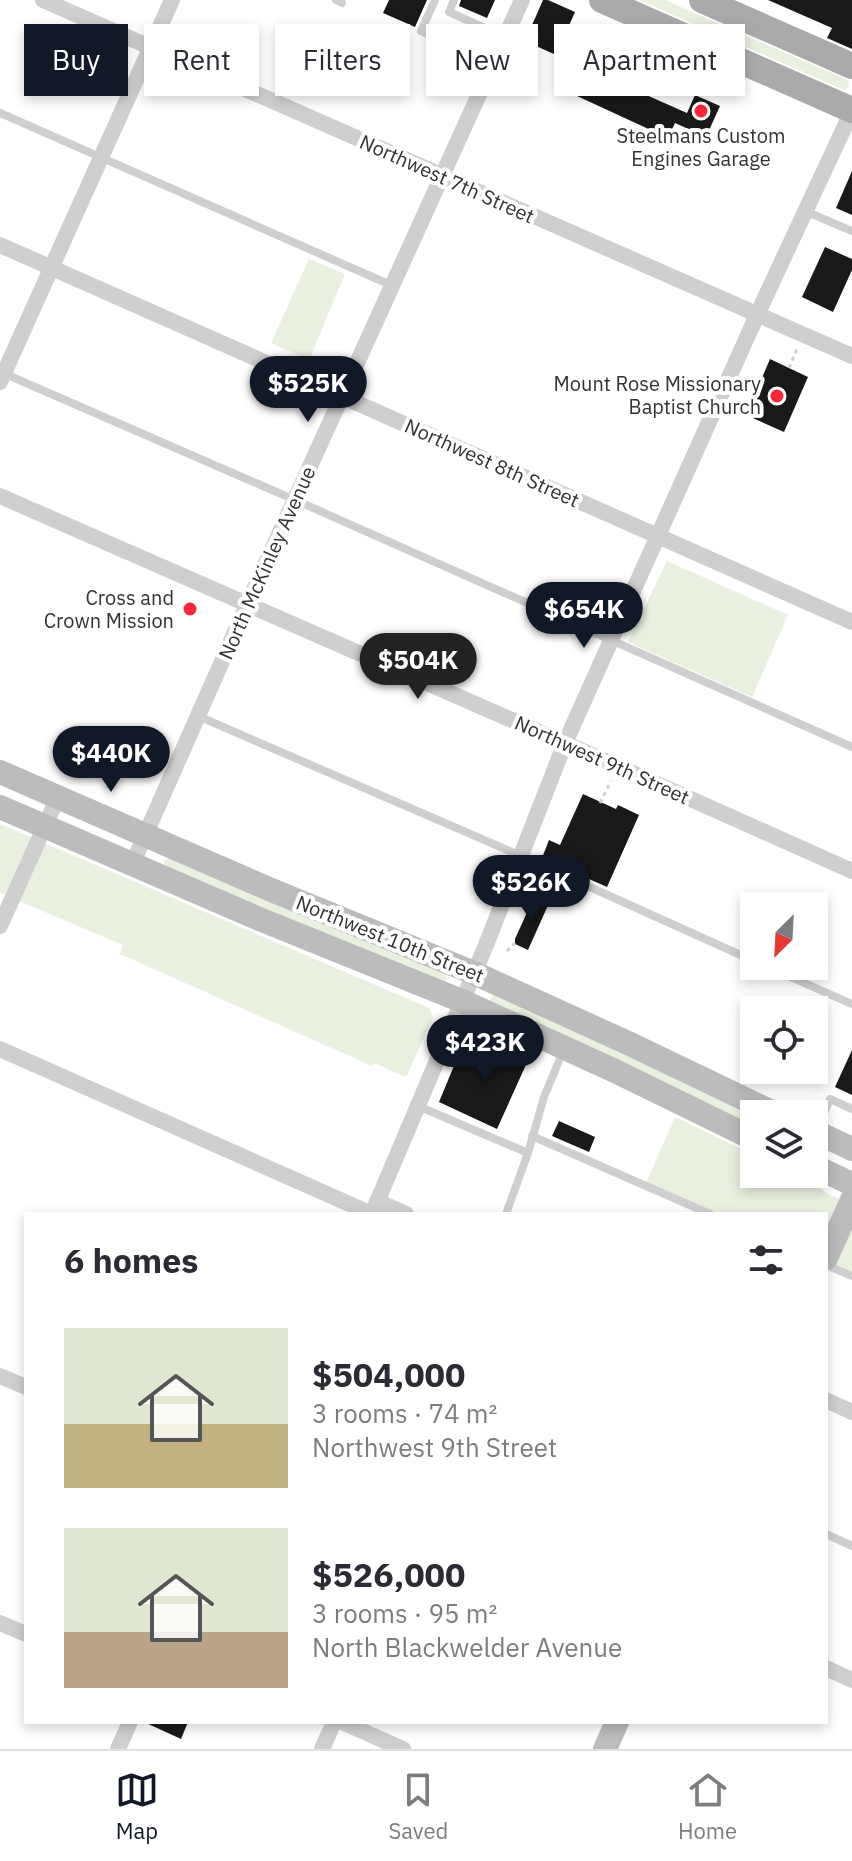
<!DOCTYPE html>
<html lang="en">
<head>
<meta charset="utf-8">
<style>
  body { margin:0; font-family:"IBM Plex Sans",sans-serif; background:#f7f7f7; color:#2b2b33; height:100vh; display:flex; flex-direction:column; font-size:30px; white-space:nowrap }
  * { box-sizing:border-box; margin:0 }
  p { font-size:26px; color:#7c7c81 }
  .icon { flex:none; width:44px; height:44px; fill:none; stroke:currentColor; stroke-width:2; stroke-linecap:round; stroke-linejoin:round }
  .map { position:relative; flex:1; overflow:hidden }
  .sheet { position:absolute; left:24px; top:1212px; width:804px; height:512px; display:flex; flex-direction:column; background:#fff; border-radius:0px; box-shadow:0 4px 12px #0003 }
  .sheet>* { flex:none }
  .top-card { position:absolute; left:24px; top:24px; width:804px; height:72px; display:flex; gap:16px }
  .needle { width:52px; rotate:204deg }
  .buttons { position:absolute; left:740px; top:892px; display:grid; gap:16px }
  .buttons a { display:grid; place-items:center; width:88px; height:88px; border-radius:0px; background:#fff; box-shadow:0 4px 12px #0003; font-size:40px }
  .price { position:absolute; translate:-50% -68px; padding:0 18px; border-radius:28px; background:#111827; color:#fff; font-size:26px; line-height:52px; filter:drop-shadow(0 2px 4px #0008) }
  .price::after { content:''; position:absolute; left:50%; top:48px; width:24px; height:18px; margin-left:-12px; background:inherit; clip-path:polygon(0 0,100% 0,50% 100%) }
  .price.current { background:#222; color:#fff }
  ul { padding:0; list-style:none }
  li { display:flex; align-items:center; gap:24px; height:200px; padding:0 40px }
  li span { display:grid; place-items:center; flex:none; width:224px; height:160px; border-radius:0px; color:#555 }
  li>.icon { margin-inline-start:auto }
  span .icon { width:96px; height:96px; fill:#fffc; stroke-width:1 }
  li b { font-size:34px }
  h2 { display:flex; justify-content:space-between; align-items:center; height:96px; padding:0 40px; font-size:34px }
  .pill { padding:0 28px; border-radius:0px; background:#fff; box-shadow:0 4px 12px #0003; font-size:28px; line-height:72px }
  .pill.current { background:#111827; color:#fff }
  .dock { display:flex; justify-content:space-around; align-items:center; height:112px; border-top:2px solid #e1e1e2; background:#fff; font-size:22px; color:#7c7c81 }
  .dock a { display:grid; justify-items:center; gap:4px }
  .dock .current { color:#111827 }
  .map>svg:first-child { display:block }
</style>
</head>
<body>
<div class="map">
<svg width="852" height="1749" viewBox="0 0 852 1749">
  <rect width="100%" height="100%" fill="#fff"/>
  <g fill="#e9f0e0">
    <polygon points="639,0 665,0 848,80 849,87 844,90"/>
    <polygon points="309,259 345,274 309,360 271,343"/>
    <polygon points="667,561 788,615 752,697 628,642"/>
    <polygon points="0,824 429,1008 433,1018 406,1077 374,1063 372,1066 120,954 123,945 0,893"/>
    <polygon points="168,858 172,858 447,974 447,979 444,981 427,977 164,866 164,861"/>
    <polygon points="493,993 754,1115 754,1128 490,1001"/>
    <polygon points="675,1117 754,1155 754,1174 795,1174 812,1182 826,1193 852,1205 852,1274 826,1263 826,1214 715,1214 646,1183"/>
  </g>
  <g fill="#191919">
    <polygon points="389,0 427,0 415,27 383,13"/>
    <polygon points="461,0 495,0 487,18 459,6"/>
    <polygon points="543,0 548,0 575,12 556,55 525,41"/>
    <polygon points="768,0 852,0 852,49 827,38 832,28"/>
    <polygon points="592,63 647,88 644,94 687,113 695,95 720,106 706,137 675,123 668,138 577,96"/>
    <polygon points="852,171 852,215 836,208"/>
    <polygon points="825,247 852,259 852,270 833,312 802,297"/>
    <polygon points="770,359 808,377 784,432 746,415"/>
    <polygon points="583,794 616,809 618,805 639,815 607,887 542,858 549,840 560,845"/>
    <polygon points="534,897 549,903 528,950 515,944 515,939"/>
    <polygon points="483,1036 529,1058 497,1129 439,1102 456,1061 469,1067"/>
    <polygon points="852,1050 852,1095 835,1087"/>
    <polygon points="559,1121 595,1137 589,1152 552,1136"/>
    <polygon points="144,1722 188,1722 181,1739"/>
  </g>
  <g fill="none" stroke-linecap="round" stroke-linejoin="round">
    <g stroke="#cfcfcf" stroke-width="3" stroke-dasharray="4 4" stroke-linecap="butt">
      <polyline points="789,368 797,349"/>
      <polyline points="600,803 611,781"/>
      <polyline points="507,951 515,943"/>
    </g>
    <g stroke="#cfcfcf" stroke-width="8">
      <polyline points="336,0 342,3"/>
      <polyline points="435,0 421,31 493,63"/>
      <polyline points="454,0 449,12 505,37"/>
      <polyline points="0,113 393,286"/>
      <polyline points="805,211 852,231"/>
      <polyline points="3,373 295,500 852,747"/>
      <polyline points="198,716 521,856 754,961"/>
      <polyline points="766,966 852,1004"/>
      <polyline points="418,1106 528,1153"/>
      <polyline points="818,1128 830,1099 852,1109"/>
      <polyline points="532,1136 710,1214"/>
      <polyline points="506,1214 528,1153 544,1097 564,1049"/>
      <polyline points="826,1265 852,1276"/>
      <polyline points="826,1534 852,1546"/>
    </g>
    <g stroke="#cfcfcf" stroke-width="16">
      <polyline points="43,0 852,356"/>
      <polyline points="0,245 852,622"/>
      <polyline points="0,382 172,0"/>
      <polyline points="0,496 617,766 852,871"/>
      <polyline points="132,865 247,605 522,0"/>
      <polyline points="0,926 58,797"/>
      <polyline points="0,1049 372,1214"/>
      <polyline points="377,1201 406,1214"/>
      <polyline points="372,1214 486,945 565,743 757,315 852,111"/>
      <polyline points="0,1376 26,1387"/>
      <polyline points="826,1400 852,1412"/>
      <polyline points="0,1623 26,1634"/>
      <polyline points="826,1668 852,1680"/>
      <polyline points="342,1722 403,1749"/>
      <polyline points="118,1749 130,1722"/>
      <polyline points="322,1749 334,1722"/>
    </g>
    <g stroke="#bcbcbc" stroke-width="24">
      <polyline points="0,772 269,889 474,973 628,1043 776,1114"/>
      <polyline points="0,807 257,918 462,1001 615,1071 754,1139"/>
      <polyline points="814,1131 852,1149"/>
      <polyline points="814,1166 852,1184"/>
      <polyline points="826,1258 852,1200"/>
      <polyline points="605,1749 617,1722"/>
    </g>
    <g stroke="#aaa" stroke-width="26">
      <polyline points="602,0 852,110"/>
      <polyline points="702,0 852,66"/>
    </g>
  </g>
  <g fill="#f62739" stroke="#fff" stroke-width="3">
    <circle cx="701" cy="111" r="8"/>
    <circle cx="777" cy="396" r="8"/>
    <circle cx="190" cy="609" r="8"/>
  </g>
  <g text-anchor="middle" stroke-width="8" stroke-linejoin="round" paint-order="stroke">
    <g font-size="20" fill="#323232" stroke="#fff" text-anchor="end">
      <text x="701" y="143" text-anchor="middle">Steelmans Custom<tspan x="701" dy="23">Engines Garage</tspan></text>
      <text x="761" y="391">Mount Rose Missionary<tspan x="761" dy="23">Baptist Church</tspan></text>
      <text x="174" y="605">Cross and<tspan x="174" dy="23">Crown Mission</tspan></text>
    </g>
    <g font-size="20" fill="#323232" stroke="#fff">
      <text transform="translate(447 179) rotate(24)" y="7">Northwest 7th Street</text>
      <text transform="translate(492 463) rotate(24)" y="7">Northwest 8th Street</text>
      <text transform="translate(267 563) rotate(-66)" y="7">North McKinley Avenue</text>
      <text transform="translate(602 760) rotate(24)" y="7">Northwest 9th Street</text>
      <text transform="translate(390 939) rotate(22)" y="7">Northwest 10th Street</text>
    </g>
  </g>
</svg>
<div class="buttons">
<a><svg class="needle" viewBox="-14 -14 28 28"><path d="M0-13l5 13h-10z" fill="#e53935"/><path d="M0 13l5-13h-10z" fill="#7c7c81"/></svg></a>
<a><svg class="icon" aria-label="locate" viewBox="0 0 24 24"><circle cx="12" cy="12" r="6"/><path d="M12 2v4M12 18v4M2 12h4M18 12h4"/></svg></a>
<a><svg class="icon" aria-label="layers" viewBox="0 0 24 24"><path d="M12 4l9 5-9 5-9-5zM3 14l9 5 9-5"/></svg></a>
</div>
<b class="price" style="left:308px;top:424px">$525K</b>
<b class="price" style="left:584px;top:650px">$654K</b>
<b class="price current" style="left:418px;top:701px">$504K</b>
<b class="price" style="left:111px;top:794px">$440K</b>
<b class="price" style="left:531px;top:923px">$526K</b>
<b class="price" style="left:485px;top:1083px">$423K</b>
<div class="top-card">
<a class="pill current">Buy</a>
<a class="pill">Rent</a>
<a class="pill">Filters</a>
<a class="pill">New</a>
<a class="pill">Apartment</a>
</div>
<section class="sheet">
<h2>6 homes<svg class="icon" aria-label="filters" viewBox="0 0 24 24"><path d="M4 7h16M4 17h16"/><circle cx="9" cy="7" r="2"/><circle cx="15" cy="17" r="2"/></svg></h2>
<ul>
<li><span style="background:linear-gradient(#dfe7d0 60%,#c2b280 0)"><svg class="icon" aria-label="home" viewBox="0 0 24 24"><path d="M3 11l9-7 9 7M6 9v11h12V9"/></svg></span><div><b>$504,000</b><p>3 rooms · 74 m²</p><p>Northwest 9th Street</p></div></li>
<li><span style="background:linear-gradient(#dfe7d0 65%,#b9a48a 0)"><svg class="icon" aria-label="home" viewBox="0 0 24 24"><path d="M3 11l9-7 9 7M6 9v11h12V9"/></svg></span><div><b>$526,000</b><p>3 rooms · 95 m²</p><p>North Blackwelder Avenue</p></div></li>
</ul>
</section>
</div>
<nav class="dock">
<a class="current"><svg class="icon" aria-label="map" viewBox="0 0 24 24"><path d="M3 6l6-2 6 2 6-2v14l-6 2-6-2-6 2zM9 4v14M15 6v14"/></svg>Map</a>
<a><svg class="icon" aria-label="saved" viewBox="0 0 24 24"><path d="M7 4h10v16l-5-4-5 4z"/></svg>Saved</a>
<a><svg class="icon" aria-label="home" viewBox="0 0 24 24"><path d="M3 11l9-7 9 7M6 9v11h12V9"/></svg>Home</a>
</nav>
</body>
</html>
